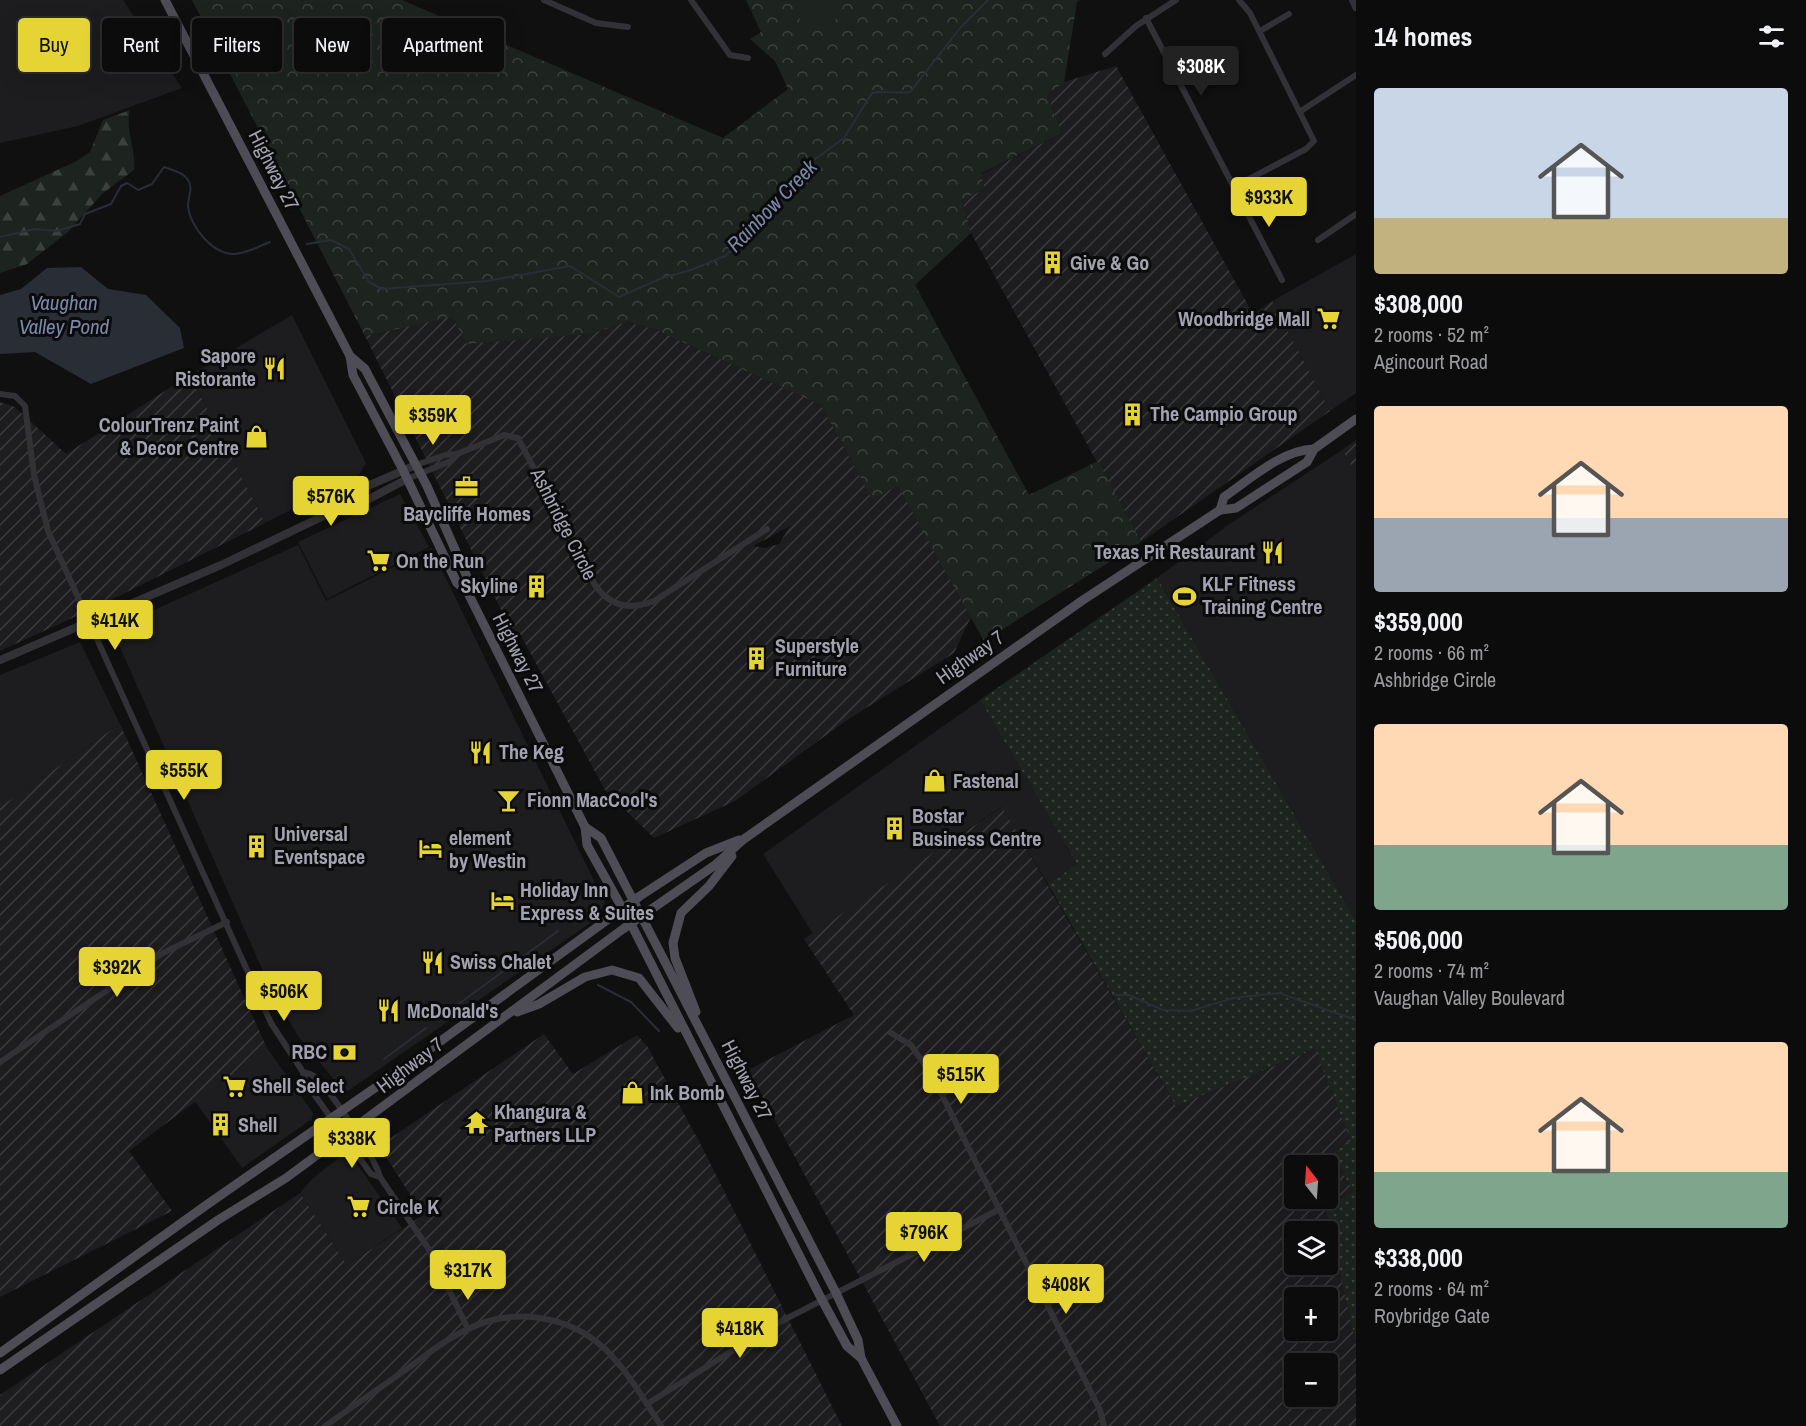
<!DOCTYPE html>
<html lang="en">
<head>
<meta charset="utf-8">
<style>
  body { margin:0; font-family:"Archivo Narrow",sans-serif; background:#151516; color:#f1f3f6; height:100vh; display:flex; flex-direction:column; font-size:22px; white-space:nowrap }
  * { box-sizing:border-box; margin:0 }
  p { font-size:20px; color:#9a9b9d }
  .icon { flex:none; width:33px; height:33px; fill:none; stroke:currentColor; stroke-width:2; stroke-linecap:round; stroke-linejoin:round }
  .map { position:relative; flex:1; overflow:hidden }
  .panel { display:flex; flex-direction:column; background:#0c0c0d; width:450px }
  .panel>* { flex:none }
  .guide { position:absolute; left:18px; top:18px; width:570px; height:54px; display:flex; gap:12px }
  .needle { width:39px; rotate:343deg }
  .controls { position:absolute; left:1284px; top:1155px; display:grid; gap:12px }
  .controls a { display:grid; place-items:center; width:54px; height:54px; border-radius:6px; background:#0c0c0d; box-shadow:0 6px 24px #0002,0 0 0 2px #2c2c2e; font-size:30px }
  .price { position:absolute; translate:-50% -51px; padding:0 14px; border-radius:6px; background:#e5d434; color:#111; font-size:20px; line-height:39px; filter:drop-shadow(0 2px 3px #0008) }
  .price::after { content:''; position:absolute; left:50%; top:36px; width:18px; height:14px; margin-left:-9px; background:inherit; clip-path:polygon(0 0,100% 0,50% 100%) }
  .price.current { background:#222; color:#fff }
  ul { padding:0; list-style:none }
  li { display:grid; align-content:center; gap:12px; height:318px; padding:0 18px }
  li span { display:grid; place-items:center; height:186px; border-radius:6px; color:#555 }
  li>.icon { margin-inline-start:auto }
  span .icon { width:108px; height:108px; fill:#fffc; stroke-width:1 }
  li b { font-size:26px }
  h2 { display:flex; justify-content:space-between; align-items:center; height:72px; padding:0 18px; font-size:26px }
  .tag { padding:0 21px; border-radius:6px; background:#0c0c0d; box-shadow:0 6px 24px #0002,0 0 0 2px #2c2c2e; font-size:21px; line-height:54px }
  .tag.current { background:#e5d434; color:#111 }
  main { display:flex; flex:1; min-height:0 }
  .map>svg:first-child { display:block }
</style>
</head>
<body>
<main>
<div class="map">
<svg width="1356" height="1426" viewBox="0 0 1356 1426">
  <defs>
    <pattern id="industrial-furrows" width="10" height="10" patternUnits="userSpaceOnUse" patternTransform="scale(1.5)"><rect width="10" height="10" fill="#1d1c1e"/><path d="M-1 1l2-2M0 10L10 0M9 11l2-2" fill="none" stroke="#3b3a3c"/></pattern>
    <pattern id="grass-dots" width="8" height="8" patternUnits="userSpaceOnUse" patternTransform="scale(1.5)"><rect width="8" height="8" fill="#1d241f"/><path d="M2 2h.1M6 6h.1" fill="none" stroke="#3b413d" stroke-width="1.8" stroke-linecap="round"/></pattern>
    <pattern id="forest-firs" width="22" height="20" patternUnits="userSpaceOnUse" patternTransform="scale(1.5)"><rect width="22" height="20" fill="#1d241f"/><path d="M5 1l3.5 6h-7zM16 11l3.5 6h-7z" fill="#3b413d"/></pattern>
    <pattern id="park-crowns" width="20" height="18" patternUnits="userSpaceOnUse" patternTransform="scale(1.5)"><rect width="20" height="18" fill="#1d241f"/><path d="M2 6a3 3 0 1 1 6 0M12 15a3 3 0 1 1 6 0" fill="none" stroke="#3b413d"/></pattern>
  </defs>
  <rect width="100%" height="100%" fill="#101011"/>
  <g fill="#1d1c1e">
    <polygon points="0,0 123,0 182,88 78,126 0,143"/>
    <polygon points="1356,254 1356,393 1330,411 1272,301"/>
    <polygon points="292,315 366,463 359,475 265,523 190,375"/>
    <polygon points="1342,450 1356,473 1356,921 1157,578 1228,525"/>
    <polygon points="400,494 429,547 327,599 298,542"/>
    <polygon points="298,545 326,601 431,548 605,903 596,919 345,1093 298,1036 273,994 112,629"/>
    <polygon points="80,642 120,724 0,807 0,675"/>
    <polygon points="980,700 1077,864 1048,884 1001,807 813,934 763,854"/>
    <polygon points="267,1048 313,1113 312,1119 242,1168 194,1100"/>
    <polygon points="344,1154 352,1157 402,1228 347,1265 300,1193 312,1179"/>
  </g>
  <g fill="url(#industrial-furrows)" fill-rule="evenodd">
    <polygon points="1116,66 1253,314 1272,301 1330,411 1141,542 971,233 962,200 985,189 980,175 1062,133 1047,95 1064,82"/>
    <path d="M452,316l100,21 38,-3 36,-12 28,7 167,76 51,94 26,-14 73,132 -17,36 -104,65 -115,83 -81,37 -49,-48 -85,-156 -9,-4 -146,-294zM790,526l-11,18 -13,4 -13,-2z"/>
    <polygon points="190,375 265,523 101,605 0,651 0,402 15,407 66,454"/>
    <polygon points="1356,440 1356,473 1342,450"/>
    <polygon points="120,724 267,1048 129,1151 172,1211 0,1297 0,807"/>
    <path d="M1002,807l174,299 139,-57 36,92 -19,12 21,38 -28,19 31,133v83h-416l-192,-356 106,-55 -50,-76zM1294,1166h34v32h-34zM1294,1232h34v32h-34zM1294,1298h34v32h-34zM1294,1364h34v32h-34z"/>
    <polygon points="544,1034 573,1074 637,1035 647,1046 701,1145 842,1426 0,1426 0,1395 300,1193 347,1265 423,1215 379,1146"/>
  </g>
  <polygon fill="url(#grass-dots)" points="1157,578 1356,921 1356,1343 1325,1210 1353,1191 1332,1153 1351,1141 1315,1049 1176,1106 1048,884 1077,864 980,700"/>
  <path fill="url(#forest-firs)" d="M130,110c-5,21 6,38 4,60l-32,24 -34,38 -41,32 -27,9v-77l77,-35 13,-9 13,-32z"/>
  <polygon fill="url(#park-crowns)" points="192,0 402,0 723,138 788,89 775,61 750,39 761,32 746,0 1080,0 1077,2 1064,82 1047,95 1062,133 980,174 985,189 962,200 971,233 915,285 1029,495 1098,461 1141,542 984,641 898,486 872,499 821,405 654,329 627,322 590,334 467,344 452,317 365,336"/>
  <polygon fill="#1d241f" points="793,0 831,0 837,17 835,20 808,30 803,28"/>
  <polygon fill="#292d36" points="81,267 108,289 146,295 180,328 184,348 91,384 35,352 0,354 0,295 21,289 47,268"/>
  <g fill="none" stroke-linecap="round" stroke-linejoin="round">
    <g stroke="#292d36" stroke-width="2">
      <path d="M0,237l35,-8 22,2 23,-7 5,-10 26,-10 10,-18 6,-3 11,7 14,-6 12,-17c8,3 19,5 24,13 6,8 -1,19 0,27 3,20 24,47 46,47 12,0 25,-8 36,-12"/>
      <path d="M307,244l24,-4 18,9 20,33 13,7 105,-8 83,-15 49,31 43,-19 29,-8 34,-14 49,-47 33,-44 37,-27 28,-45c13,-3 25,1 38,-1l51,-65 27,-27"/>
      <polyline points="598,985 631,1002 659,1031"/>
      <polyline points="1116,995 1129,995 1163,1010 1191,1011 1233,998 1279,993 1356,1020"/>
      <polyline points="441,1017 558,931"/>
      <polyline points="384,1059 426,1028"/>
    </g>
    <g stroke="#323136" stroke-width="6">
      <polyline points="544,0 596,23 628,27"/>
      <polyline points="691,0 730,55 748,58"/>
      <polyline points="1146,18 1282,280"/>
      <polyline points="1260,31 1289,14"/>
      <polyline points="1105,54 1136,26 1176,0"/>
      <polyline points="1301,111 1356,75"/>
      <polyline points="1234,187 1306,149 1314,141 1250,13 1239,0"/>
      <polyline points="1318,240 1356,214"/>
      <polyline points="0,394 15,396 25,406 34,475 48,531 271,1023 303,1072 306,1083 371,1174 380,1177"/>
      <path d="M416,465l29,-10 12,-1 47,-19 14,3 77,147c15,22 36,25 59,16l113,-72"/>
      <polyline points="407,479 451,461 457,454"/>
      <polyline points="891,1033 911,1045 933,1077 1100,1410 1104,1426"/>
      <polyline points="0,1062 163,953 227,922"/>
      <path d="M303,1072c3,1 6,1 9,3 15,8 64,85 68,102l50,74 38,78"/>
      <polyline points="647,1404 772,1326 1000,1209"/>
      <path d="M325,1426c26,-18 52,-36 79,-55 20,-14 41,-32 64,-42 45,-22 101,-14 137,20 22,21 39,51 56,77"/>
    </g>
    <g stroke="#323136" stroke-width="8">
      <polyline points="1353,0 1356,7"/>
      <polyline points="361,498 363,488 416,465"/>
      <polyline points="0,660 221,565 361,498 369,499 407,479"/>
    </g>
    <g stroke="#4e4d55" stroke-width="9">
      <polyline points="165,0 350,356 353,375 403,470 457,583 467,591 585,827 587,845 631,924 822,1300 847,1346 861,1358 897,1426"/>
      <polyline points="350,356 365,369 427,486 468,579 467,591"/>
      <path d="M1220,510l4,-13c26,-18 58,-47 90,-48"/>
      <polyline points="585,827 601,838 836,1293 858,1340 861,1358"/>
      <polyline points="517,1012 539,1004 585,977 612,970 639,978 678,1028"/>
      <polyline points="696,1012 675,958 673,943 681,913 709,886 732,856"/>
      <polyline points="0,1353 205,1206 405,1067 640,896 706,853 739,840"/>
      <polyline points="0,1370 218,1220 286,1178 623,929 715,865 744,839 1083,600 1220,510 1236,508 1307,462 1314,449 1356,419"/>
    </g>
  </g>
  <defs>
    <symbol id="building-bare" viewBox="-9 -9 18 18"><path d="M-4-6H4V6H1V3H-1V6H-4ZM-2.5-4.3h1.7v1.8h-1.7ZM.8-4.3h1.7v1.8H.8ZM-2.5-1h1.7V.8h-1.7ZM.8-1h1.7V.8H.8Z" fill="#e5d434" stroke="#0b0b0c" stroke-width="2.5" paint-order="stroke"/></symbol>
    <symbol id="supermarket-bare" viewBox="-9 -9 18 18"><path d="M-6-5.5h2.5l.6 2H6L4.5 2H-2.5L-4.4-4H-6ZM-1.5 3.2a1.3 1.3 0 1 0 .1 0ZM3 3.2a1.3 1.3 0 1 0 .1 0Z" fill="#e5d434" stroke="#0b0b0c" stroke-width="2.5" paint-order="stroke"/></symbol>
    <symbol id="restaurant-bare" viewBox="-9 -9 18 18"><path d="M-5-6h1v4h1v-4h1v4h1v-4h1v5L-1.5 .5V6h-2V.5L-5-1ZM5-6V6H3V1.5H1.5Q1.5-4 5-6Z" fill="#e5d434" stroke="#0b0b0c" stroke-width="2.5" paint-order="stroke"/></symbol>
    <symbol id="shop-bare" viewBox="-9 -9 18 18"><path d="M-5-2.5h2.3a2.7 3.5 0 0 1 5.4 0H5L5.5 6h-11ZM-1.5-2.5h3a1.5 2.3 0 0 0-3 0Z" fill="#e5d434" stroke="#0b0b0c" stroke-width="2.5" paint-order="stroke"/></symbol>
    <symbol id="office-bare" viewBox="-9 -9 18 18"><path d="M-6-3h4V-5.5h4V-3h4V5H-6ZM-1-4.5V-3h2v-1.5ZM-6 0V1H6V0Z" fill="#e5d434" stroke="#0b0b0c" stroke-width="2.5" paint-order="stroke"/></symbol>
    <symbol id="stadium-bare" viewBox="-9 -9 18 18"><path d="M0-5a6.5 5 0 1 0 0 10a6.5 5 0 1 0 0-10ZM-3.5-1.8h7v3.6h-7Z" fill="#e5d434" stroke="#0b0b0c" stroke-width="2.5" paint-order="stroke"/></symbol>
    <symbol id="bar-bare" viewBox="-9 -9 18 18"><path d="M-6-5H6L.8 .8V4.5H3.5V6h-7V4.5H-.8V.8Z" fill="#e5d434" stroke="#0b0b0c" stroke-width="2.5" paint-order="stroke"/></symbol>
    <symbol id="hotel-bare" viewBox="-9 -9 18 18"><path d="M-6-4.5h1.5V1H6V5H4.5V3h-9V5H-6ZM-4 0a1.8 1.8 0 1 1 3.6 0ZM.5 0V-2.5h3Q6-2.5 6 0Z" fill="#e5d434" stroke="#0b0b0c" stroke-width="2.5" paint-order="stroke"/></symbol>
    <symbol id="bank-bare" viewBox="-9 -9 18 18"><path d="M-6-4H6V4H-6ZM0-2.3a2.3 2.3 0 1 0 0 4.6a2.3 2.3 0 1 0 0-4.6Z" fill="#e5d434" stroke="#0b0b0c" stroke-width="2.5" paint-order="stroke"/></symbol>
    <symbol id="temple-bare" viewBox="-9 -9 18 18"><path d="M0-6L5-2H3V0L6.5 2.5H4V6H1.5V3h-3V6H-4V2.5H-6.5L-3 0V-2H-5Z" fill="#e5d434" stroke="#0b0b0c" stroke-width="2.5" paint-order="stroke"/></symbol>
  </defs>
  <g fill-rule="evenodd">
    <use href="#building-bare" x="1036" y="246" width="33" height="33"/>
    <use href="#supermarket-bare" x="1312" y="302" width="33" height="33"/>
    <use href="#restaurant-bare" x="258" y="352" width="33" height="33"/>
    <use href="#building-bare" x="1116" y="398" width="33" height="33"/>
    <use href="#shop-bare" x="240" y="420" width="33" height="33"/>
    <use href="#office-bare" x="450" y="470" width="33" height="33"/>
    <use href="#restaurant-bare" x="1256" y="536" width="33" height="33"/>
    <use href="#supermarket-bare" x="362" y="544" width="33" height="33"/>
    <use href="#building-bare" x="520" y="570" width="33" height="33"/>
    <use href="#stadium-bare" x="1168" y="580" width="33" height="33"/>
    <use href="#building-bare" x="740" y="642" width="33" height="33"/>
    <use href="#restaurant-bare" x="464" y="736" width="33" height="33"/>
    <use href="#shop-bare" x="918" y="764" width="33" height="33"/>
    <use href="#bar-bare" x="492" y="784" width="33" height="33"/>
    <use href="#building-bare" x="878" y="812" width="33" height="33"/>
    <use href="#building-bare" x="240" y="830" width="33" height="33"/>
    <use href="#hotel-bare" x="414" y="832" width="33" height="33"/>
    <use href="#hotel-bare" x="486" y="884" width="33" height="33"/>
    <use href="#restaurant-bare" x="416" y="946" width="33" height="33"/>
    <use href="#restaurant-bare" x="372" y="994" width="33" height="33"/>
    <use href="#bank-bare" x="328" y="1036" width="33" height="33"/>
    <use href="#supermarket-bare" x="218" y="1070" width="33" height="33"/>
    <use href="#shop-bare" x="616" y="1076" width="33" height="33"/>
    <use href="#temple-bare" x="460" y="1106" width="33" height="33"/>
    <use href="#building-bare" x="204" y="1108" width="33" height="33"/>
    <use href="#supermarket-bare" x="342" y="1190" width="33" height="33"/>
  </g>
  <g text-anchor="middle" stroke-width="6" stroke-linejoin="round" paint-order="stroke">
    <g font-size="20" fill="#a2a3b1" stroke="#0b0b0c">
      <text transform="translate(274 170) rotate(63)" y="7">Highway 27</text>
      <text transform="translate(564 524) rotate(63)" y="7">Ashbridge Circle</text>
      <text transform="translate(518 653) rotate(63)" y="7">Highway 27</text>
      <text transform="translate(970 657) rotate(-35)" y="7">Highway 7</text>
      <text transform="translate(410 1065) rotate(-37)" y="7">Highway 7</text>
      <text transform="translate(747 1080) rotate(63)" y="7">Highway 27</text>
    </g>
    <g font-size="20" font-weight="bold" fill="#a2a3b1" stroke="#0b0b0c" text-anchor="start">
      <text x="1070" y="270">Give &amp; Go</text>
      <text x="1310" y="326" text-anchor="end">Woodbridge Mall</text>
      <text x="256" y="363" text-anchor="end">Sapore<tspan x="256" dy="23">Ristorante</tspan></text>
      <text x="1150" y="421">The Campio Group</text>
      <text x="239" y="432" text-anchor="end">ColourTrenz Paint<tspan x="239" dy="23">&amp; Decor Centre</tspan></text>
      <text x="467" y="521" text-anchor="middle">Baycliffe Homes</text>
      <text x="1255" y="559" text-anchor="end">Texas Pit Restaurant</text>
      <text x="396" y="568">On the Run</text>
      <text x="1202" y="591">KLF Fitness<tspan x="1202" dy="23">Training Centre</tspan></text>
      <text x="518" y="593" text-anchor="end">Skyline</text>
      <text x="775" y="653">Superstyle<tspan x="775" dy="23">Furniture</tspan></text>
      <text x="499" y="759">The Keg</text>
      <text x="953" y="788">Fastenal</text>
      <text x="527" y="807">Fionn MacCool's</text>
      <text x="912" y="823">Bostar<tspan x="912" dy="23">Business Centre</tspan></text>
      <text x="274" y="841">Universal<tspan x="274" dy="23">Eventspace</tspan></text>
      <text x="449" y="845">element<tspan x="449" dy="23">by Westin</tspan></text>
      <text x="520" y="897">Holiday Inn<tspan x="520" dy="23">Express &amp; Suites</tspan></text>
      <text x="450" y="969">Swiss Chalet</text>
      <text x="407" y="1018">McDonald's</text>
      <text x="327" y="1059" text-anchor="end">RBC</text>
      <text x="252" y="1093">Shell Select</text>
      <text x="650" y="1100">Ink Bomb</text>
      <text x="494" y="1119">Khangura &amp;<tspan x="494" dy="23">Partners LLP</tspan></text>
      <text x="238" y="1132">Shell</text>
      <text x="377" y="1214">Circle K</text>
    </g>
    <g font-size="21" font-style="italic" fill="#7a88ab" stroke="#0b0b0c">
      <text transform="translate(772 206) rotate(-46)" y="7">Rainbow Creek</text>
      <text x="64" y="310">Vaughan<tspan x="64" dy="24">Valley Pond</tspan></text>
    </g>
  </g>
</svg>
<div class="controls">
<a><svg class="needle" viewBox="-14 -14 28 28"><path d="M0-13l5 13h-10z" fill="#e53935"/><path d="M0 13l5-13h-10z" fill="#9a9b9d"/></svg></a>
<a><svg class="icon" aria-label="layers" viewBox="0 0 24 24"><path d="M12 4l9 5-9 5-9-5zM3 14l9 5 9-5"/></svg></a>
<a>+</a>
<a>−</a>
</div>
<b class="price current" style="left:1201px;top:97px">$308K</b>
<b class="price" style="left:1269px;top:228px">$933K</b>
<b class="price" style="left:433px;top:446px">$359K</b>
<b class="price" style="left:331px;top:527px">$576K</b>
<b class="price" style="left:115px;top:651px">$414K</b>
<b class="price" style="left:184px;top:801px">$555K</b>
<b class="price" style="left:117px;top:998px">$392K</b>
<b class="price" style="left:284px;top:1022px">$506K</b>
<b class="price" style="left:961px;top:1105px">$515K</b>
<b class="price" style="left:352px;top:1169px">$338K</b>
<b class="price" style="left:924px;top:1263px">$796K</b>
<b class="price" style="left:468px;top:1301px">$317K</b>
<b class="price" style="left:1066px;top:1315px">$408K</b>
<b class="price" style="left:740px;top:1359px">$418K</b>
<div class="guide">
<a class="tag current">Buy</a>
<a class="tag">Rent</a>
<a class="tag">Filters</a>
<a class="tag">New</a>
<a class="tag">Apartment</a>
</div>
</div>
<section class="panel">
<h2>14 homes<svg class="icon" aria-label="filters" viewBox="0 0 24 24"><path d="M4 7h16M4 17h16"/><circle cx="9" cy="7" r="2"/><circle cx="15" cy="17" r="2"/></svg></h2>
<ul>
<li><span style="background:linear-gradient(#c9d6e8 70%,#c2b280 0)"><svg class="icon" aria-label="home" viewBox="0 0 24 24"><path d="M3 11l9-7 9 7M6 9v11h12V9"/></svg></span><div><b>$308,000</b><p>2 rooms · 52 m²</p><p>Agincourt Road</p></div></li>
<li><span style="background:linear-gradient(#ffd9b3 60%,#9aa5b1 0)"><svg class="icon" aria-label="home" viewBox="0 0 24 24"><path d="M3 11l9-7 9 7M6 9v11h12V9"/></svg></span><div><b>$359,000</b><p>2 rooms · 66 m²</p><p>Ashbridge Circle</p></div></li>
<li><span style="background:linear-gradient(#ffd9b3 65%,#7fa58c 0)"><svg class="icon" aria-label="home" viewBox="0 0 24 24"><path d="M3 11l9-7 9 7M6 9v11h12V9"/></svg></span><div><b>$506,000</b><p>2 rooms · 74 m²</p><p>Vaughan Valley Boulevard</p></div></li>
<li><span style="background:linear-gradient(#ffd9b3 70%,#7fa58c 0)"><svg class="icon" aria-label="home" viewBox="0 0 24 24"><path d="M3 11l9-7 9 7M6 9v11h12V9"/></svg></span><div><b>$338,000</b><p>2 rooms · 64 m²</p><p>Roybridge Gate</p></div></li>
</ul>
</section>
</main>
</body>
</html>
